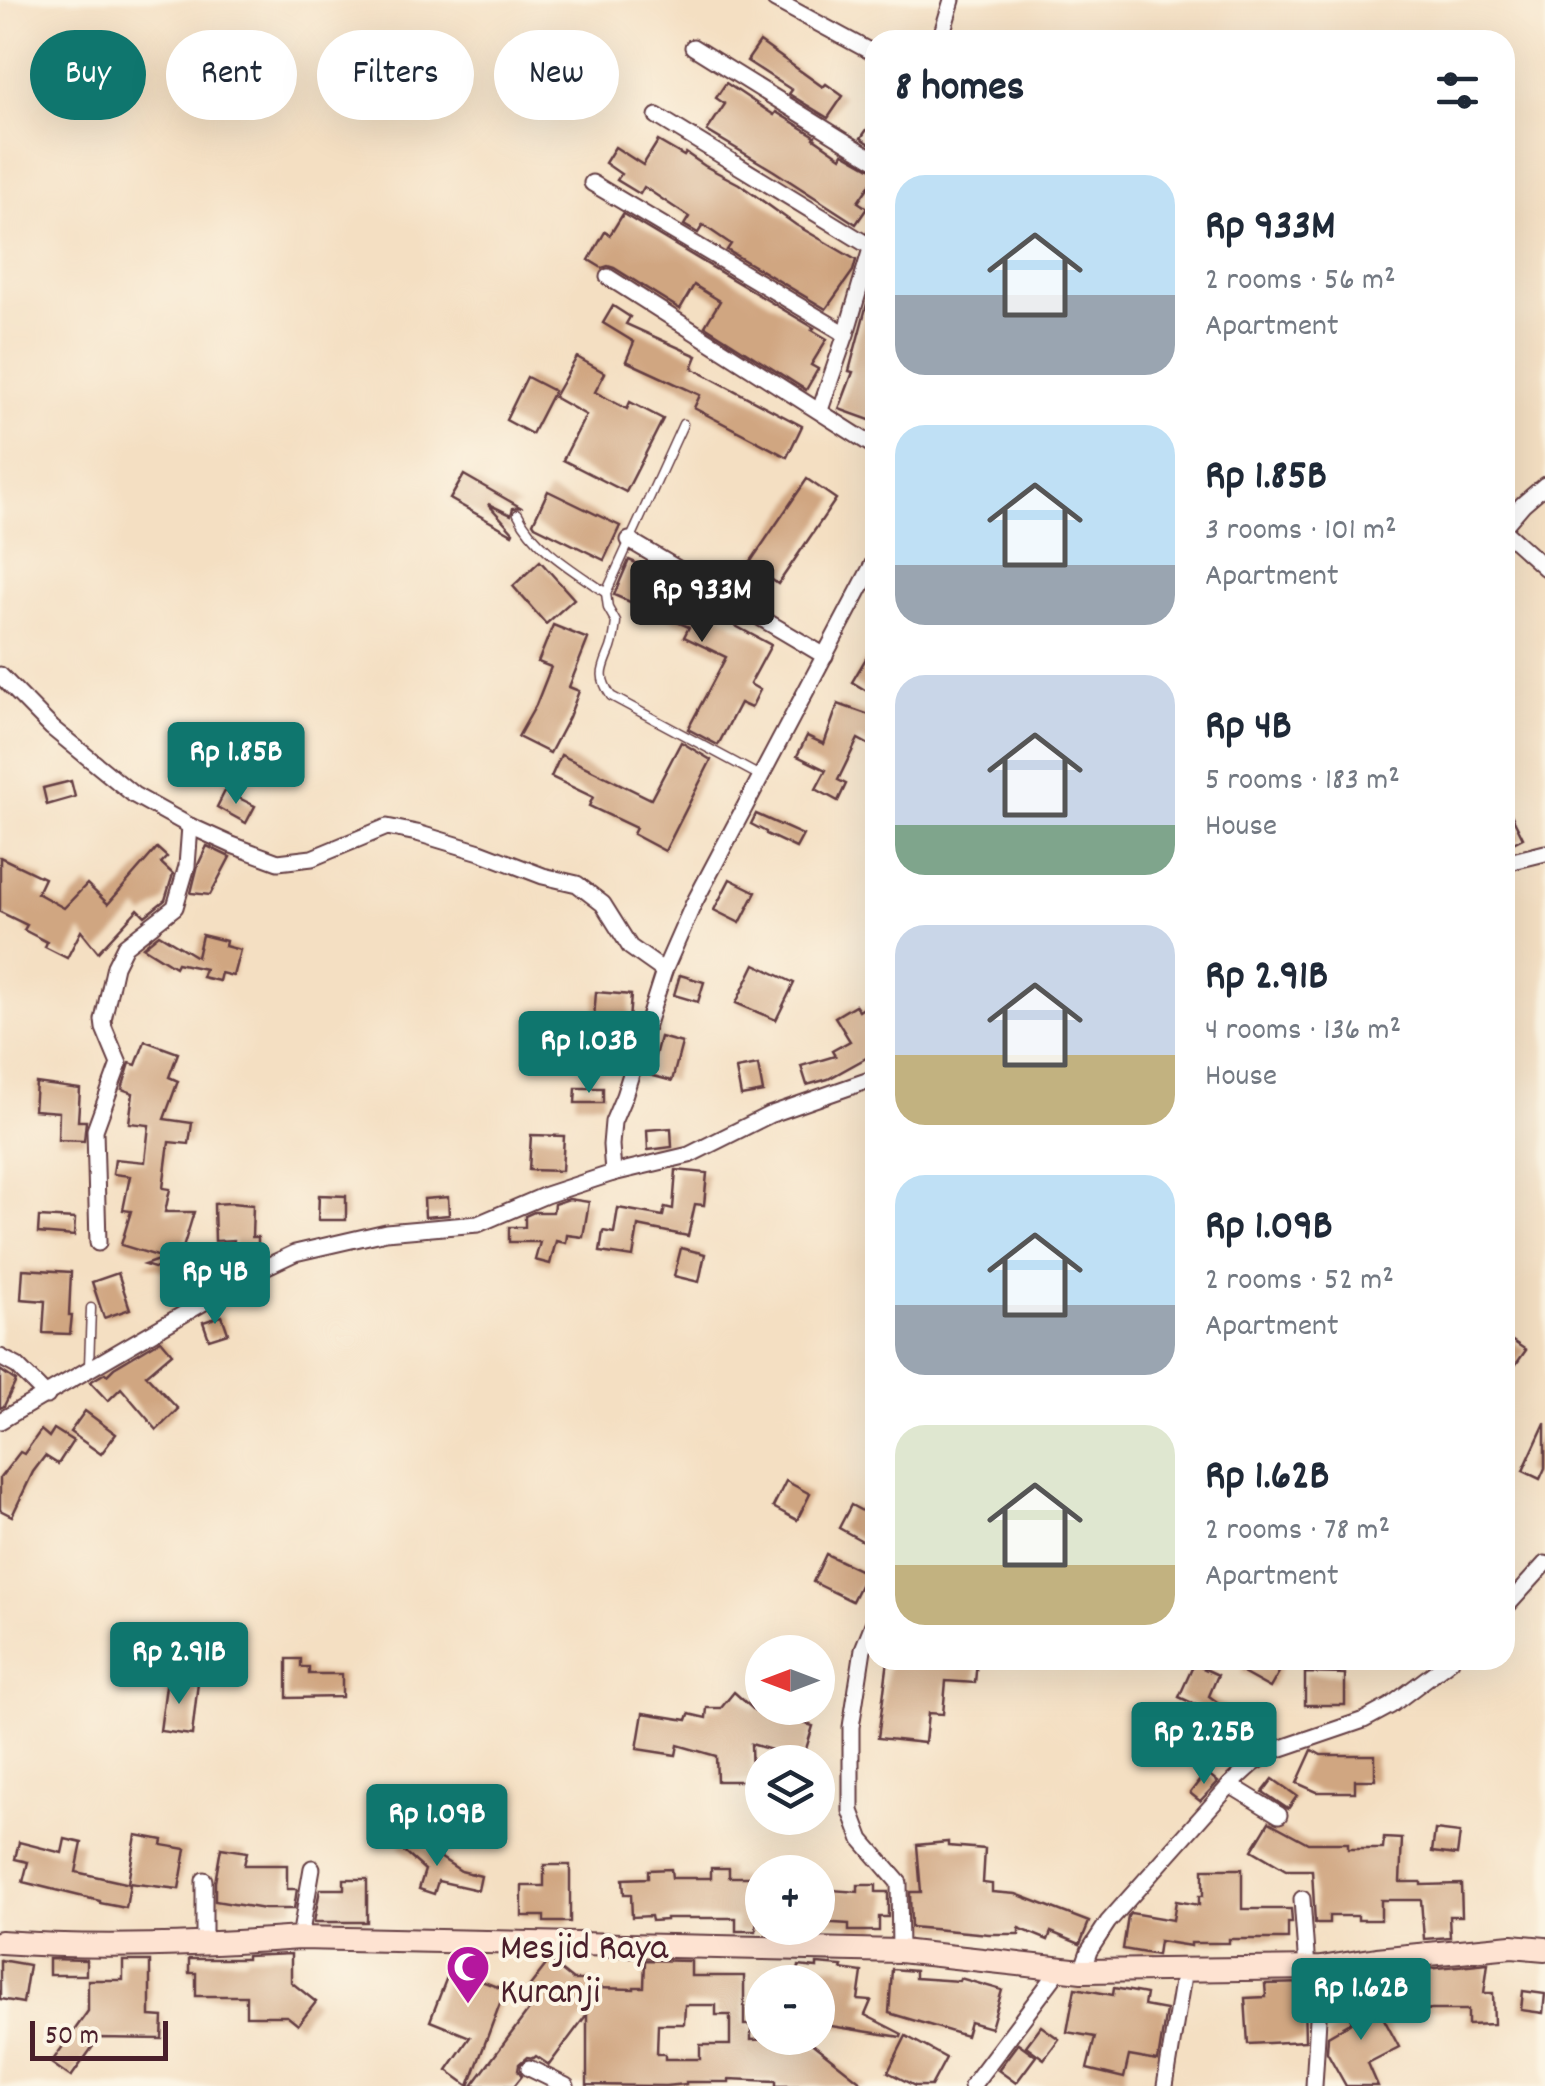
<!DOCTYPE html>
<html lang="en">
<head>
<meta charset="utf-8">
<style>
  body { margin:0; font-family:Dekko,sans-serif; background:#f2f2f3; color:#1f2937; height:100vh; display:flex; flex-direction:column; font-size:38px; white-space:nowrap }
  * { box-sizing:border-box; margin:0 }
  p { font-size:32px; color:#747a83 }
  .icon { flex:none; width:55px; height:55px; fill:none; stroke:currentColor; stroke-width:2; stroke-linecap:round; stroke-linejoin:round }
  .map { position:relative; flex:1; overflow:hidden }
  .details { position:absolute; left:865px; top:30px; width:650px; height:1640px; display:flex; flex-direction:column; background:#fff; border-radius:30px; box-shadow:0 10px 40px #0002 }
  .details>* { flex:none }
  .banner { position:absolute; left:30px; top:30px; width:685px; height:90px; display:flex; gap:20px }
  .needle { width:65px; rotate:270deg }
  .fabs { position:absolute; left:745px; top:1635px; display:grid; gap:20px }
  .fabs a { display:grid; place-items:center; width:90px; height:90px; border-radius:50%; background:#fff; box-shadow:0 10px 40px #0002; font-size:50px }
  .scale { position:absolute; left:30px; bottom:25px; width:138px; box-sizing:border-box; padding-left:10px; border:5px solid #4a1f2b; border-top:0; font-size:28px; line-height:35px; white-space:nowrap; color:#4a1f2b; -webkit-text-stroke:8px #fcf5e5; paint-order:stroke }
  .price { position:absolute; translate:-50% -85px; padding:0 22px; border-radius:10px; background:#0f766e; color:#fff; font-size:32px; line-height:65px; filter:drop-shadow(0 2px 5px #0008) }
  .price::after { content:''; position:absolute; left:50%; top:60px; width:30px; height:22px; margin-left:-15px; background:inherit; clip-path:polygon(0 0,100% 0,50% 100%) }
  .price.current { background:#222; color:#fff }
  ul { padding:0; list-style:none }
  li { display:flex; align-items:center; gap:30px; height:250px; padding:0 30px }
  li span { display:grid; place-items:center; flex:none; width:280px; height:200px; border-radius:30px; color:#555 }
  li>.icon { margin-inline-start:auto }
  span .icon { width:120px; height:120px; fill:#fffc; stroke-width:1 }
  li b { font-size:42px }
  h2 { display:flex; justify-content:space-between; align-items:center; height:120px; padding:0 30px; font-size:42px }
  .pill { padding:0 35px; border-radius:45px; background:#fff; box-shadow:0 10px 40px #0002; font-size:35px; line-height:90px }
  .pill.current { background:#0f766e; color:#fff }
  .map>svg:first-child { display:block }
</style>
</head>
<body>
<div class="map">
<svg width="1545" height="2086" viewBox="0 0 1545 2086">
  <rect width="100%" height="100%" fill="#fcf5e5"/>
  <filter id="ink" filterUnits="userSpaceOnUse"><feTurbulence type="fractalNoise" baseFrequency=".01" numOctaves="2"/><feDisplacementMap in="SourceGraphic" scale="20" xChannelSelector="R" yChannelSelector="G"/><feConvolveMatrix kernelMatrix="1 2 1 2 8 2 1 2 1" color-interpolation-filters="sRGB"/></filter>
  <filter id="wash" filterUnits="userSpaceOnUse"><feTurbulence type="fractalNoise" baseFrequency=".0048" numOctaves="4" result="noise"/><feDisplacementMap in="SourceGraphic" scale="40" xChannelSelector="R" yChannelSelector="G"/><feGaussianBlur stdDeviation="2.25" result="paint"/><feColorMatrix in="noise" values="0 0 0 0 0 0 0 0 0 0 0 0 0 0 0 0 0 1.4 0 .05"/><feComposite in="paint" operator="in"/></filter>
  <g filter="url(#wash)">
    <rect width="100%" height="100%" fill="#f4dfc2"/>
    <g id="blocks">
      <g fill="#d0a681" fill-rule="evenodd">
        <polygon points="760,42 823,87 826,84 843,96 828,118 789,94 792,90 747,61"/>
        <polygon points="726,83 774,115 776,112 815,136 814,138 841,157 843,153 875,171 875,177 858,202 867,208 856,224 774,171 707,131 725,104 716,98"/>
        <polygon points="875,118 875,147 861,138"/>
        <polygon points="658,141 684,156 686,153 705,166 739,184 796,225 856,260 853,271 826,309 727,250 731,244 703,225 698,233 684,225 689,217 644,187 640,194 617,180 621,174 605,163 615,147 643,165"/>
        <polygon points="623,214 814,328 812,330 827,339 811,365 818,369 806,390 705,326 720,301 694,285 680,309 614,268 608,266 602,268 589,260 605,232 610,235"/>
        <polygon points="871,289 875,290 875,422 839,409 853,372 849,371"/>
        <polygon points="613,306 630,317 626,324 697,356 692,368 802,426 787,457 694,408 700,395 626,361 634,342 603,323"/>
        <polygon points="577,357 605,373 595,392 627,409 630,402 663,419 626,492 563,460 586,415 554,397"/>
        <polygon points="527,377 554,391 532,434 506,420"/>
        <polygon points="464,475 520,507 513,508 511,515 488,504 513,532 512,534 450,499"/>
        <polygon points="807,479 836,499 778,584 749,564"/>
        <polygon points="548,491 620,526 604,560 535,526 533,523"/>
        <polygon points="629,560 675,580 692,590 688,600 733,622 732,624 771,645 750,684 760,690 751,708 740,703 718,745 688,729 726,657 684,637 689,627 614,595"/>
        <polygon points="540,561 574,599 546,624 513,586"/>
        <polygon points="553,625 588,639 569,687 579,691 569,717 550,753 518,737 536,705 551,667 538,662"/>
        <polygon points="875,643 875,696 852,682"/>
        <polygon points="838,704 875,717 875,748 858,739 838,780 846,784 838,801 816,789 826,770 797,756 807,736 824,744"/>
        <polygon points="681,742 711,760 665,851 633,834 636,828 589,806 593,797 551,777 561,755 651,799"/>
        <polygon points="71,781 75,797 47,805 43,788"/>
        <polygon points="225,791 255,806 246,823 217,807"/>
        <polygon points="1505,802 1523,838 1509,845 1505,837"/>
        <polygon points="756,814 803,835 796,848 766,834 766,832 751,824"/>
        <polygon points="207,846 230,857 210,895 191,893 198,865"/>
        <polygon points="157,848 167,857 161,863 173,874 165,900 145,916 138,909 98,952 81,931 67,958 45,947 47,942 24,930 27,925 0,912 0,857 44,878 37,893 64,908 87,884 108,904"/>
        <polygon points="730,879 756,892 740,923 714,910"/>
        <polygon points="159,934 197,957 202,935 226,941 225,946 240,950 233,976 221,973 219,981 202,977 205,969 177,963 175,967 143,947"/>
        <polygon points="755,964 794,983 776,1020 736,1003"/>
        <polygon points="680,975 704,982 698,1002 674,995"/>
        <polygon points="596,992 631,995 629,1021 594,1018"/>
        <polygon points="875,1001 875,1053 828,1079 807,1085 801,1066 835,1056 832,1051 850,1041 835,1017 855,1005 859,1011"/>
        <polygon points="660,1037 682,1043 672,1081 650,1075"/>
        <polygon points="145,1041 178,1053 169,1077 178,1081 164,1119 192,1123 189,1144 169,1142 163,1188 170,1189 165,1212 194,1212 175,1274 144,1265 164,1258 121,1245 131,1211 123,1210 130,1176 113,1174 115,1159 145,1162 149,1125 129,1123 133,1093 122,1089 130,1063 136,1065"/>
        <polygon points="758,1065 763,1092 741,1096 736,1069"/>
        <polygon points="36,1083 80,1089 78,1121 86,1121 84,1141 58,1140 59,1112 34,1110"/>
        <polygon points="576,1088 603,1088 603,1103 575,1103"/>
        <polygon points="671,1128 672,1147 648,1150 647,1130"/>
        <polygon points="531,1135 564,1136 562,1171 529,1170"/>
        <polygon points="676,1170 707,1173 704,1205 695,1204 688,1236 638,1226 633,1257 600,1252 603,1231 614,1233 618,1208 663,1216 665,1207 673,1209"/>
        <polygon points="319,1195 346,1196 346,1220 318,1220"/>
        <polygon points="448,1197 449,1215 425,1217 424,1199"/>
        <polygon points="569,1199 589,1202 583,1237 567,1235 566,1243 556,1241 550,1264 535,1260 540,1242 509,1242 509,1227 525,1227 525,1216 534,1212 553,1212 554,1204"/>
        <polygon points="231,1203 253,1205 252,1237 258,1237 258,1252 233,1252 234,1240 215,1241 214,1204"/>
        <polygon points="39,1217 75,1219 74,1236 38,1233"/>
        <polygon points="681,1248 705,1254 699,1282 674,1276"/>
        <polygon points="23,1269 71,1272 69,1315 72,1315 70,1334 43,1333 45,1301 21,1299"/>
        <polygon points="118,1273 130,1309 104,1318 92,1282"/>
        <polygon points="222,1316 228,1333 209,1339 203,1322"/>
        <polygon points="161,1340 172,1353 146,1375 178,1409 157,1430 121,1388 108,1401 90,1382 105,1373 107,1375 114,1368"/>
        <polygon points="1511,1340 1526,1350 1514,1367 1505,1360 1505,1348"/>
        <polygon points="0,1370 16,1381 4,1406 0,1408"/>
        <polygon points="85,1411 116,1434 101,1454 70,1432"/>
        <polygon points="1545,1423 1545,1468 1540,1479 1523,1471"/>
        <polygon points="54,1429 73,1441 58,1464 45,1456 33,1472 12,1516 0,1510 0,1478 20,1452 24,1454 41,1430 49,1437"/>
        <polygon points="786,1481 810,1494 797,1520 773,1507"/>
        <polygon points="851,1505 875,1518 875,1548 839,1528"/>
        <polygon points="826,1554 866,1573 852,1601 813,1582"/>
        <polygon points="287,1659 301,1659 301,1667 309,1667 309,1674 342,1674 342,1697 287,1698"/>
        <polygon points="888,1660 977,1660 975,1683 946,1681 943,1714 928,1713 925,1743 878,1738"/>
        <polygon points="1248,1660 1286,1660 1270,1688 1241,1672"/>
        <polygon points="1194,1664 1218,1675 1209,1696 1263,1735 1251,1752 1245,1756 1220,1738 1197,1769 1168,1748 1199,1706 1179,1697"/>
        <polygon points="1305,1673 1345,1674 1345,1705 1305,1705"/>
        <polygon points="167,1678 198,1682 192,1735 160,1731"/>
        <polygon points="734,1692 754,1710 755,1708 797,1708 793,1720 813,1726 803,1759 751,1744 752,1781 717,1781 716,1756 678,1745 676,1755 637,1749 643,1713 687,1720 689,1714 706,1718 707,1708 721,1708"/>
        <polygon points="1312,1750 1321,1755 1375,1755 1375,1780 1355,1780 1355,1792 1317,1792 1297,1783"/>
        <polygon points="1206,1772 1218,1782 1200,1801 1190,1793"/>
        <polygon points="1273,1779 1297,1796 1288,1809 1263,1792"/>
        <polygon points="1269,1822 1308,1843 1348,1843 1348,1849 1383,1849 1384,1838 1402,1839 1400,1882 1421,1882 1421,1885 1461,1884 1462,1916 1449,1916 1450,1937 1424,1939 1421,1900 1381,1900 1381,1920 1358,1920 1358,1916 1329,1916 1329,1923 1315,1923 1312,1870 1286,1870 1252,1850"/>
        <polygon points="1435,1830 1460,1833 1457,1855 1432,1852"/>
        <polygon points="136,1835 163,1840 162,1845 186,1849 179,1889 128,1883"/>
        <polygon points="408,1836 461,1871 481,1876 478,1890 438,1881 434,1894 419,1889 425,1870 399,1847"/>
        <polygon points="65,1839 82,1843 76,1872 130,1884 126,1908 100,1903 100,1901 23,1882 28,1862 15,1859 19,1842 62,1853"/>
        <polygon points="948,1842 948,1846 985,1849 983,1883 992,1884 992,1892 1016,1894 1089,1922 1080,1944 1051,1932 1048,1940 1019,1928 1019,1934 989,1934 911,1927 910,1892 921,1892 917,1845"/>
        <polygon points="221,1848 247,1852 244,1865 287,1865 287,1889 297,1889 294,1909 264,1909 215,1901 215,1882"/>
        <polygon points="544,1865 570,1865 570,1922 544,1922 544,1916 522,1916 522,1886 544,1886"/>
        <polygon points="711,1868 729,1868 729,1877 759,1877 756,1931 736,1931 736,1918 666,1918 666,1920 652,1921 651,1916 632,1917 631,1894 624,1894 623,1879 648,1878 648,1870 671,1869 672,1878 711,1878"/>
        <polygon points="1203,1869 1242,1869 1242,1909 1291,1909 1292,1923 1288,1923 1288,1939 1229,1939 1229,1943 1191,1943 1191,1946 1159,1941 1157,1955 1123,1949 1128,1916 1131,1913 1173,1920 1176,1901 1199,1905 1199,1896 1203,1896"/>
        <polygon points="344,1879 367,1879 367,1922 314,1922 320,1889 344,1889"/>
        <polygon points="858,1885 876,1885 876,1892 888,1892 888,1917 879,1917 879,1931 849,1931 849,1924 818,1922 818,1889 858,1892"/>
        <polygon points="291,1954 291,1982 316,2002 298,2025 287,2016 246,2016 246,1996 196,1996 196,1973 189,1973 189,1959 246,1959 246,1956"/>
        <polygon points="49,1959 86,1960 86,1975 49,1975"/>
        <polygon points="0,1960 29,1965 23,2003 0,1999"/>
        <path d="M645,1960l46,1v15h53v49h7v15l54,-2 61,48h-90v-5l-47,-2v3h-43v2l-21,2 -78,-1v-71l-38,51 -13,-9 -2,2 -7,-1 -8,7 -1,6 4,6 -8,10h-42l68,-91 -11,-8 20,-26 24,19h22v8l39,1v-2h10zM685,2005h31v10h14v30h-30v14h-35v-5h-8l1,-30h26z"/>
        <polygon points="123,1961 150,1961 150,2016 163,2017 162,2039 99,2038 71,2077 51,2063 88,2011 88,1980 123,1980"/>
        <polygon points="1488,1963 1484,1993 1493,1993 1494,2024 1468,2025 1468,2010 1411,2010 1411,1994 1379,2000 1374,1977 1407,1971"/>
        <polygon points="817,1964 842,1966 841,1969 862,1972 858,2000 871,2001 865,2015 902,2034 901,2037 818,2024 818,1982 796,1982 799,1966 817,1968"/>
        <polygon points="450,1969 505,1990 469,2086 447,2070 470,2037 430,2021"/>
        <polygon points="892,1969 915,1971 915,1978 959,1981 960,1978 1002,1990 991,2028 970,2022 966,2036 889,2013"/>
        <polygon points="1309,1983 1308,2000 1304,2000 1305,2041 1248,2044 1245,1998 1266,1997 1265,1984"/>
        <polygon points="1075,1988 1113,1995 1114,1988 1146,1994 1144,2006 1166,2010 1158,2061 1129,2056 1124,2078 1087,2069 1095,2037 1067,2032"/>
        <polygon points="1523,1991 1545,1994 1543,2013 1521,2010"/>
        <polygon points="1370,1993 1399,2047 1368,2063 1378,2086 1346,2086 1327,2052 1328,2036 1352,2022 1344,2006"/>
        <polygon points="1041,2026 1059,2039 1044,2059 1026,2046"/>
        <polygon points="906,2036 946,2058 931,2086 915,2086 888,2072"/>
        <polygon points="1018,2043 1036,2056 1016,2083 998,2070"/>
      </g>
    </g>
  </g>
  <g filter="url(#ink)">
    <use href="#blocks" fill-opacity="0" stroke="#643c42" stroke-width="2.5"/>
    <g fill="none" stroke-linecap="round" stroke-linejoin="round">
      <defs>
        <g id="lane">
          <path d="M683,424l-77,169 2,15 8,14c-1,9 -2,17 -5,26 -8,21 -14,27 0,48l151,81"/>
          <path d="M518,514c17,35 57,57 88,79"/>
          <polyline points="89,1366 91,1308"/>
        </g>
        <g id="street">
          <polyline points="775,0 875,54"/>
          <polyline points="940,40 952,0"/>
          <polyline points="693,47 875,160"/>
          <polyline points="657,116 871,247"/>
          <polyline points="592,183 846,334"/>
          <polyline points="608,277 875,447"/>
          <polyline points="820,410 846,334 875,235"/>
          <polyline points="1505,525 1523,504 1545,485"/>
          <polyline points="1505,532 1545,568"/>
          <polyline points="629,540 825,656"/>
          <polyline points="0,675 52,728 134,795 190,826 232,845 278,862 312,858 387,827 417,833 480,852 543,876 577,884 603,904 630,947 664,971"/>
          <polyline points="1505,863 1545,853"/>
          <polyline points="613,1173 611,1145 613,1122 624,1096 664,971 693,905 875,560"/>
          <polyline points="98,1243 95,1130 119,1064 104,1028 103,1020 115,966 125,946 175,907 187,866 190,826"/>
          <polyline points="0,1357 17,1366 47,1396"/>
          <polyline points="0,1421 261,1269 295,1253 386,1232 478,1224 546,1195 613,1173 689,1155 769,1115 875,1078"/>
          <polyline points="1505,1608 1545,1564"/>
          <polyline points="875,1619 863,1649 851,1727 851,1811 862,1840 899,1883 900,1951"/>
          <polyline points="1230,1785 1279,1815"/>
          <polyline points="204,1880 204,1944"/>
          <polyline points="1302,1899 1307,1969"/>
          <polyline points="300,1938 312,1868"/>
          <polyline points="1082,1971 1089,1951 1108,1922 1230,1785 1253,1764 1276,1750 1364,1720 1390,1706 1451,1660"/>
          <polyline points="529,2068 566,2086"/>
          <polyline points="972,2086 1060,1969"/>
          <polyline points="1165,2086 1184,1970"/>
          <polyline points="1314,2086 1321,1968"/>
        </g>
        <path id="secondary" d="M0,1942c100,7 200,3 300,-4l600,13 182,20 239,-3 56,-9 135,-13 33,3"/>
      </defs>
      <use href="#lane" stroke="#643c42" stroke-width="11"/>
      <use href="#street" stroke="#643c42" stroke-width="19"/>
      <use href="#secondary" stroke="#643c42" stroke-width="26"/>
      <use href="#lane" stroke="#fff" stroke-width="8"/>
      <use href="#street" stroke="#fff" stroke-width="15"/>
      <use href="#secondary" stroke="#fee3d2" stroke-width="22"/>
    </g>
  </g>
  <defs>
    <symbol id="mosque-pin" viewBox="-11 -11 22 30"><path d="M0 17L-7.5 6A9.5 9.5 0 1 1 7.5 6Z" fill="#b5179e" stroke="#fcf5e5"/><path d="M3.5-4.9A6 6 0 1 0 3.5 4.9A5 5 0 1 1 3.5-4.9Z" fill="#fff"/></symbol>
  </defs>
  <g fill-rule="evenodd">
    <use href="#mosque-pin" x="443" y="1942" width="50" height="68"/>
  </g>
  <g text-anchor="middle" stroke-width="8" stroke-linejoin="round" paint-order="stroke">
    <g font-size="38" fill="#4a1f2b" stroke="#fcf5e5" text-anchor="start">
      <text x="500" y="1958">Mesjid Raya<tspan x="500" dy="44">Kuranji</tspan></text>
    </g>
  </g>
</svg>
<div class="fabs">
<a><svg class="needle" viewBox="-14 -14 28 28"><path d="M0-13l5 13h-10z" fill="#e53935"/><path d="M0 13l5-13h-10z" fill="#747a83"/></svg></a>
<a><svg class="icon" aria-label="layers" viewBox="0 0 24 24"><path d="M12 4l9 5-9 5-9-5zM3 14l9 5 9-5"/></svg></a>
<a>+</a>
<a>−</a>
</div>
<div class="scale">50 m</div>
<b class="price current" style="left:702px;top:645px">Rp 933M</b>
<b class="price" style="left:236px;top:807px">Rp 1.85B</b>
<b class="price" style="left:589px;top:1096px">Rp 1.03B</b>
<b class="price" style="left:215px;top:1327px">Rp 4B</b>
<b class="price" style="left:179px;top:1707px">Rp 2.91B</b>
<b class="price" style="left:1204px;top:1787px">Rp 2.25B</b>
<b class="price" style="left:437px;top:1869px">Rp 1.09B</b>
<b class="price" style="left:1361px;top:2043px">Rp 1.62B</b>
<div class="banner">
<a class="pill current">Buy</a>
<a class="pill">Rent</a>
<a class="pill">Filters</a>
<a class="pill">New</a>
</div>
<section class="details">
<h2>8 homes<svg class="icon" aria-label="filters" viewBox="0 0 24 24"><path d="M4 7h16M4 17h16"/><circle cx="9" cy="7" r="2"/><circle cx="15" cy="17" r="2"/></svg></h2>
<ul>
<li><span style="background:linear-gradient(#bfe0f5 60%,#9aa5b1 0)"><svg class="icon" aria-label="home" viewBox="0 0 24 24"><path d="M3 11l9-7 9 7M6 9v11h12V9"/></svg></span><div><b>Rp 933M</b><p>2 rooms · 56 m²</p><p>Apartment</p></div></li>
<li><span style="background:linear-gradient(#bfe0f5 70%,#9aa5b1 0)"><svg class="icon" aria-label="home" viewBox="0 0 24 24"><path d="M3 11l9-7 9 7M6 9v11h12V9"/></svg></span><div><b>Rp 1.85B</b><p>3 rooms · 101 m²</p><p>Apartment</p></div></li>
<li><span style="background:linear-gradient(#c9d6e8 75%,#7fa58c 0)"><svg class="icon" aria-label="home" viewBox="0 0 24 24"><path d="M3 11l9-7 9 7M6 9v11h12V9"/></svg></span><div><b>Rp 4B</b><p>5 rooms · 183 m²</p><p>House</p></div></li>
<li><span style="background:linear-gradient(#c9d6e8 65%,#c2b280 0)"><svg class="icon" aria-label="home" viewBox="0 0 24 24"><path d="M3 11l9-7 9 7M6 9v11h12V9"/></svg></span><div><b>Rp 2.91B</b><p>4 rooms · 136 m²</p><p>House</p></div></li>
<li><span style="background:linear-gradient(#bfe0f5 65%,#9aa5b1 0)"><svg class="icon" aria-label="home" viewBox="0 0 24 24"><path d="M3 11l9-7 9 7M6 9v11h12V9"/></svg></span><div><b>Rp 1.09B</b><p>2 rooms · 52 m²</p><p>Apartment</p></div></li>
<li><span style="background:linear-gradient(#dfe7d0 70%,#c2b280 0)"><svg class="icon" aria-label="home" viewBox="0 0 24 24"><path d="M3 11l9-7 9 7M6 9v11h12V9"/></svg></span><div><b>Rp 1.62B</b><p>2 rooms · 78 m²</p><p>Apartment</p></div></li>
</ul>
</section>
</div>
</body>
</html>
